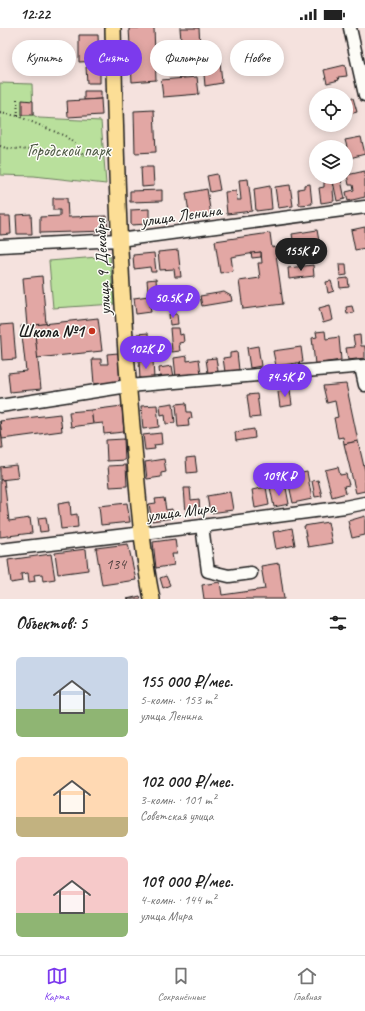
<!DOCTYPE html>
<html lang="ru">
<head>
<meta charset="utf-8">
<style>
  body { margin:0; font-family:Caveat,sans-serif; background:#f6f6f6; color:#222; height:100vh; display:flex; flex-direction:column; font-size:15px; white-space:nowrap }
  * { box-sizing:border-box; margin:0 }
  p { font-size:13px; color:#767676 }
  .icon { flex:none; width:22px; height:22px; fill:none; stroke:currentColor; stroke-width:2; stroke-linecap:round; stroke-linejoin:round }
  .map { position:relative; height:571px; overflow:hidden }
  .details { display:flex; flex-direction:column; background:#fff; flex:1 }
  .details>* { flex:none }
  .hud { position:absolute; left:12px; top:12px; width:341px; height:36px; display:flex; gap:8px }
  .buttons { position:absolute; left:309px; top:60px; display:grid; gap:8px }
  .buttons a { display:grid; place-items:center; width:44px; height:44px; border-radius:50%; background:#fff; box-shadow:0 2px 10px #0003; font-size:20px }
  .price { position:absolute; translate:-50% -34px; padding:0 9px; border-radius:14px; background:#7c3aed; color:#fff; font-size:13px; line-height:26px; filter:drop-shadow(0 1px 2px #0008) }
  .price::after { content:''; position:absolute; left:50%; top:24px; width:12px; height:9px; margin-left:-6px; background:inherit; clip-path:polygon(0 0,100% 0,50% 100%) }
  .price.on { background:#222; color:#fff }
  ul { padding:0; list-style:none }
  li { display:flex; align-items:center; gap:12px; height:100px; padding:0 16px }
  li span { display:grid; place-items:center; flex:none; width:112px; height:80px; border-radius:6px; color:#555 }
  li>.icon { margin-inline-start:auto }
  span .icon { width:48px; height:48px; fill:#fffc; stroke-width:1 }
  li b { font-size:17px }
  h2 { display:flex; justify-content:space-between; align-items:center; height:48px; padding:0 16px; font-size:17px }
  .tag { padding:0 14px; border-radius:18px; background:#fff; box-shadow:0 2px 10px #0003; font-size:14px; line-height:36px }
  .tag.on { background:#7c3aed; color:#fff }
  .status { display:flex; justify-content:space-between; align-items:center; height:28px; padding:0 20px; background:#fff; direction:ltr }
  .status svg { height:11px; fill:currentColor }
  .dock { display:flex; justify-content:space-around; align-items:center; height:56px; border-top:1px solid #e0e0e0; background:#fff; font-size:11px; color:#767676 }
  .dock a { display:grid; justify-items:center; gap:2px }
  .dock .on { color:#7c3aed }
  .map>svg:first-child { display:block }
</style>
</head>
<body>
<div class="status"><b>12:22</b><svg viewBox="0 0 49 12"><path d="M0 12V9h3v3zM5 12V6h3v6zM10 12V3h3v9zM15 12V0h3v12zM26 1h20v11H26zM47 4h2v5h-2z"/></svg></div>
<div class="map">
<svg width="365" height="571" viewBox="0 0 365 571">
  <rect width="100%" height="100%" fill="#f5e2de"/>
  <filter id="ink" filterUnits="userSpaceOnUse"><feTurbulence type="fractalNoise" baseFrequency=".025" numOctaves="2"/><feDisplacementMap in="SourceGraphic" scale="8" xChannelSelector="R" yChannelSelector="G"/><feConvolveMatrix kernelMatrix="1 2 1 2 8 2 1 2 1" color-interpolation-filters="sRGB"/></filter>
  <g filter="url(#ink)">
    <g fill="#b9e09c" stroke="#6a7e5c">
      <polygon points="0,55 32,56 33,87 39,90 101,93 106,156 34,148 0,147"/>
      <polygon points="110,228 114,276 53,280 49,233"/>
    </g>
    <g fill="#e2a7a4" stroke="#1c1c1c">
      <polygon points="129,0 154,0 156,52 132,54"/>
      <polygon points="180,0 199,0 201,35 183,36"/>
      <polygon points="79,7 98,7 99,33 79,34"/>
      <polygon points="220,33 222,55 205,58 203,35"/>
      <polygon points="345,37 347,48 338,49 339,52 327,55 324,42"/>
      <polygon points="86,39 100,39 100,55 87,55"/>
      <polygon points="197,49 199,66 163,69 161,52"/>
      <polygon points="84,63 101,63 101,71 84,72"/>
      <polygon points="353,70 357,84 346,87 346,71"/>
      <polygon points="101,71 102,87 68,89 67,73"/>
      <polygon points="22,72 33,73 33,87 22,87"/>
      <polygon points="154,82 156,124 135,125 134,83"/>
      <polygon points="361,109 365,126 346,131 346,119 347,119 345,112"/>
      <polygon points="141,139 153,139 154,158 142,159"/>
      <polygon points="365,143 365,169 348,173 346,164 354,162 353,157 349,157 347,147"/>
      <polygon points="217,146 220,162 210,164 207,148"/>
      <polygon points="248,151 252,183 227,186 225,164 236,163 237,172 241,172 239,152"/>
      <polygon points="332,152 334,173 321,175 319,160 324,159 324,153"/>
      <polygon points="341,152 345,171 337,173 333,153"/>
      <polygon points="310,156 312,176 299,177 298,161 304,160 304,157"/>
      <polygon points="290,157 293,178 278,180 275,159"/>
      <polygon points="270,158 272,181 256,183 254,161"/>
      <polygon points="207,161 211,188 190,191 186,165"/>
      <polygon points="162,162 162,173 130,174 130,163"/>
      <polygon points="53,170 67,170 68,189 107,188 108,203 40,205 40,189 60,188 60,182 53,182"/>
      <polygon points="149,181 149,196 131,197 131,182"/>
      <polygon points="31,186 32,206 17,206 16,187"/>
      <polygon points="0,188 10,188 11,206 0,207"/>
      <polygon points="365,199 365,220 355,222 351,202"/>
      <polygon points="317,202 321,224 315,226 314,220 305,221 306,227 296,229 292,206"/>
      <polygon points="270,205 272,220 275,219 283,276 243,281 239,253 260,250 258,235 262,235 261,224 231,229 233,243 220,245 215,213"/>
      <polygon points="178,222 181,249 175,249 174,241 160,242 158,224"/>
      <polygon points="261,224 261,229 252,230 251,225"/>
      <polygon points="154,225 156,244 151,244 150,239 134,241 133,227"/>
      <polygon points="339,236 346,236 347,247 340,248"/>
      <polygon points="313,237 314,248 289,251 288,240"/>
      <polygon points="42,248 46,296 27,298 23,250"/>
      <polygon points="348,250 349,259 340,260 339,251"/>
      <polygon points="156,251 157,263 148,264 147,252"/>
      <polygon points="331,253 334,263 328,265 326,254"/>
      <polygon points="224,264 231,268 232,273 202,278 200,268"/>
      <polygon points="163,266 164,275 150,277 151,284 136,286 134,270"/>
      <polygon points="330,277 333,292 323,295 319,280"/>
      <polygon points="352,278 354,285 347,286 346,279"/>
      <polygon points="169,286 177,286 178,296 170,297"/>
      <polygon points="98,290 102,323 37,330 34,297"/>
      <polygon points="13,296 16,331 2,332 0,297"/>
      <polygon points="34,297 41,361 10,364 8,345 26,343 21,298"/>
      <polygon points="170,300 179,300 180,307 183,306 184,314 179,315 180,323 172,324"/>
      <polygon points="325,303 326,311 339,309 341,332 315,336 312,310 317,309 316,304"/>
      <polygon points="148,305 149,321 138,322 137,306"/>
      <polygon points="360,307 361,318 365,318 365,330 348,332 346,320 355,319 353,308"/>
      <polygon points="258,318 261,338 250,340 247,320"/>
      <polygon points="301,319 303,334 276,338 273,323"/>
      <polygon points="237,324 239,342 225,344 223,330 230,329 230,325"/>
      <polygon points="118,325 120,354 94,356 92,331 101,331 101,336 108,336 107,326"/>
      <polygon points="187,328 187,333 199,331 201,346 176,349 174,330"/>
      <polygon points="216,330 218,343 208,345 206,331"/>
      <polygon points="153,332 154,351 140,352 139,333"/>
      <polygon points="172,338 174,349 160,351 159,340"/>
      <polygon points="346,356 358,413 344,416 343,409 338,410 334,390 338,389 335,373 327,375 323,358"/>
      <polygon points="290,362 292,377 280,379 278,364"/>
      <polygon points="257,366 260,389 250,390 247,367"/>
      <polygon points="173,375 175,395 166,396 165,386 161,387 160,377"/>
      <polygon points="186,375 187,384 191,384 192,390 188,391 189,398 178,399 176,376"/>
      <polygon points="157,377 159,399 143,401 141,378"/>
      <polygon points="122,378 124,404 104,406 103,395 93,396 91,382"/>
      <polygon points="91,382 93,396 71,399 69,384"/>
      <polygon points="60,386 62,403 2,411 0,393"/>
      <polygon points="0,393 3,420 0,420"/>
      <polygon points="254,401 255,410 236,413 235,404"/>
      <polygon points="161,405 162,416 154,417 155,421 145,422 143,407"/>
      <polygon points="124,411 125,432 107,433 106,412"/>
      <polygon points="358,413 365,443 365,463 356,465 344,416"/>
      <polygon points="195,429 197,444 187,445 186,430"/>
      <polygon points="164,431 166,444 161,445 161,449 147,451 145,434"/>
      <polygon points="16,437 18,450 0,452 0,439"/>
      <polygon points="126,437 127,458 110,459 108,438"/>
      <polygon points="338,439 340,447 346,446 349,457 344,458 346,465 332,469 325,442"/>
      <polygon points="307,444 312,471 293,475 287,448"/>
      <polygon points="0,452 4,452 9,493 30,490 32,505 0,509"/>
      <polygon points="318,452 322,468 315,469 312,453"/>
      <polygon points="276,457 277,462 286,460 289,476 274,479 270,459"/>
      <polygon points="266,459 269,477 255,480 252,462"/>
      <polygon points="184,460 190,460 191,472 199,471 200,485 186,486"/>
      <polygon points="230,464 233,482 210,485 207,468"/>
      <polygon points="164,470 166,482 172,481 173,490 152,493 149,476 156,475 155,471"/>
      <polygon points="70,474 71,487 77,486 78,499 61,501 58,476"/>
      <polygon points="127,475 130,494 101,497 99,478"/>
      <polygon points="365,488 365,507 352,510 348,493"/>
      <polygon points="46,489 48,503 40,504 38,490"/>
      <polygon points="328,494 332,515 308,519 304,498"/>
      <polygon points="292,500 295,517 276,521 273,504"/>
      <polygon points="175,511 177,526 172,526 174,537 156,540 153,514"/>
      <polygon points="128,516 136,552 102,557 96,520"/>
      <polygon points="86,521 88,542 58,546 55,525"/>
      <polygon points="51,526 55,551 43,553 42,546 34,547 35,553 29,554 28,545 21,546 22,553 11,555 8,532"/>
      <polygon points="279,535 284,571 204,571 202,557 220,554 222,567 265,561 261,538"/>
      <polygon points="166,548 170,557 163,560 160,550"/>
      <polygon points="140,568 141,571 127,571"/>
    </g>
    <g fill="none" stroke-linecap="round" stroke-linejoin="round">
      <defs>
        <g id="minor">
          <polyline points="350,0 365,67"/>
          <polyline points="0,218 119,212 365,179"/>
          <polyline points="361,339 365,357"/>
          <polyline points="0,378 128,358 365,338"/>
          <polyline points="202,498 208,543 229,548 251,545"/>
          <polyline points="0,522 202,498 345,479 365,475"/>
        </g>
        <path id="major" d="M113,0c3,136 7,273 20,409 5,54 8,109 19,162"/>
      </defs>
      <use href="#minor" stroke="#1c1c1c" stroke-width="15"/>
      <use href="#major" stroke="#1c1c1c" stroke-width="18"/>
      <g stroke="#1c1c1c" stroke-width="2" stroke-dasharray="1 3" stroke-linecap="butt">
        <polyline points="17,71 18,88 65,108 75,116 83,126"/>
        <polyline points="0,85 18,88"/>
        <polyline points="0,118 6,120 104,128"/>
      </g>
      <use href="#minor" stroke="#fdfcf7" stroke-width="12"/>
      <use href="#major" stroke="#fcde96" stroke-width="15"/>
    </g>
  </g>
  <circle fill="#c8321e" stroke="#fdfcf7" stroke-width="1.5" cx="92" cy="303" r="4"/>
  <g text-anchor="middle" stroke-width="3" stroke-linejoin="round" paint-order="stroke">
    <g font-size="15" fill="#4e3f3e">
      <text x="116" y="541">134</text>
    </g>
    <g font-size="17" fill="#4b5742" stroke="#fdfcf7">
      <text x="69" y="128">Городской парк</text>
    </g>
    <g font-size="17" fill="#1c1c1c" stroke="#fdfcf7">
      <text transform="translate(181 187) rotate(-8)" y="6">улица Ленина</text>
      <text transform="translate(102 239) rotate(-93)" y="6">улица 9 Декабря</text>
      <text transform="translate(181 483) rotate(-7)" y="6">улица Мира</text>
    </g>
    <g font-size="17" font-weight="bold" fill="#1c1c1c" stroke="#fdfcf7" text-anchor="end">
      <text x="84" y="309">Школа №1</text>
    </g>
  </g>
</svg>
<div class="buttons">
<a><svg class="icon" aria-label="locate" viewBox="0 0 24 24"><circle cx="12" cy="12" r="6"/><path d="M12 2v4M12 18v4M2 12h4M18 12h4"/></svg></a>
<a><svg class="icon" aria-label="layers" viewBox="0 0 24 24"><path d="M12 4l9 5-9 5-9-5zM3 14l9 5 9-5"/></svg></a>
</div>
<b class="price on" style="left:301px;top:244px">155K ₽</b>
<b class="price" style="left:173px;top:291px">50.5K ₽</b>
<b class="price" style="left:146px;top:342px">102K ₽</b>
<b class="price" style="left:285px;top:370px">74.5K ₽</b>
<b class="price" style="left:279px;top:469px">109K ₽</b>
<div class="hud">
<a class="tag">Купить</a>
<a class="tag on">Снять</a>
<a class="tag">Фильтры</a>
<a class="tag">Новое</a>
</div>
</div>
<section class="details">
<h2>Объектов: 5<svg class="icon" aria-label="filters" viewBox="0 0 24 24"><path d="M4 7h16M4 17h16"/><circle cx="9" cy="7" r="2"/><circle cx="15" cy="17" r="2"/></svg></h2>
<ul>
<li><span style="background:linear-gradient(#c9d6e8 65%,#8fb573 0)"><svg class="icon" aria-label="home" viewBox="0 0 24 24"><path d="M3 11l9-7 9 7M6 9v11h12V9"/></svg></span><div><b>155 000 ₽/мес.</b><p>5-комн. · 153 m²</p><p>улица Ленина</p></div></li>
<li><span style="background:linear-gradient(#ffd9b3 75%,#c2b280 0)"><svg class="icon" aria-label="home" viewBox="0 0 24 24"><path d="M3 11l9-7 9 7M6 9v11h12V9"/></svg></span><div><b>102 000 ₽/мес.</b><p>3-комн. · 101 m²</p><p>Советская улица</p></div></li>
<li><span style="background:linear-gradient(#f6c9c9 70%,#8fb573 0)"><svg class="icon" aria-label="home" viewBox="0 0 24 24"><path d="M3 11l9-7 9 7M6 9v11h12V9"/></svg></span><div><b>109 000 ₽/мес.</b><p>4-комн. · 144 m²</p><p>улица Мира</p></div></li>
</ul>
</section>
<nav class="dock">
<a class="on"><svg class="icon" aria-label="map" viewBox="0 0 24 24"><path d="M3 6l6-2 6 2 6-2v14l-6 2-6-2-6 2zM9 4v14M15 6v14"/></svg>Карта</a>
<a><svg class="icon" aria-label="saved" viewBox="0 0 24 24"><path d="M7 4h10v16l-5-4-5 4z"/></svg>Сохранённые</a>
<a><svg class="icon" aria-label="home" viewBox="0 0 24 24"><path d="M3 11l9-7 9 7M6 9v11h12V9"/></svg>Главная</a>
</nav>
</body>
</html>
